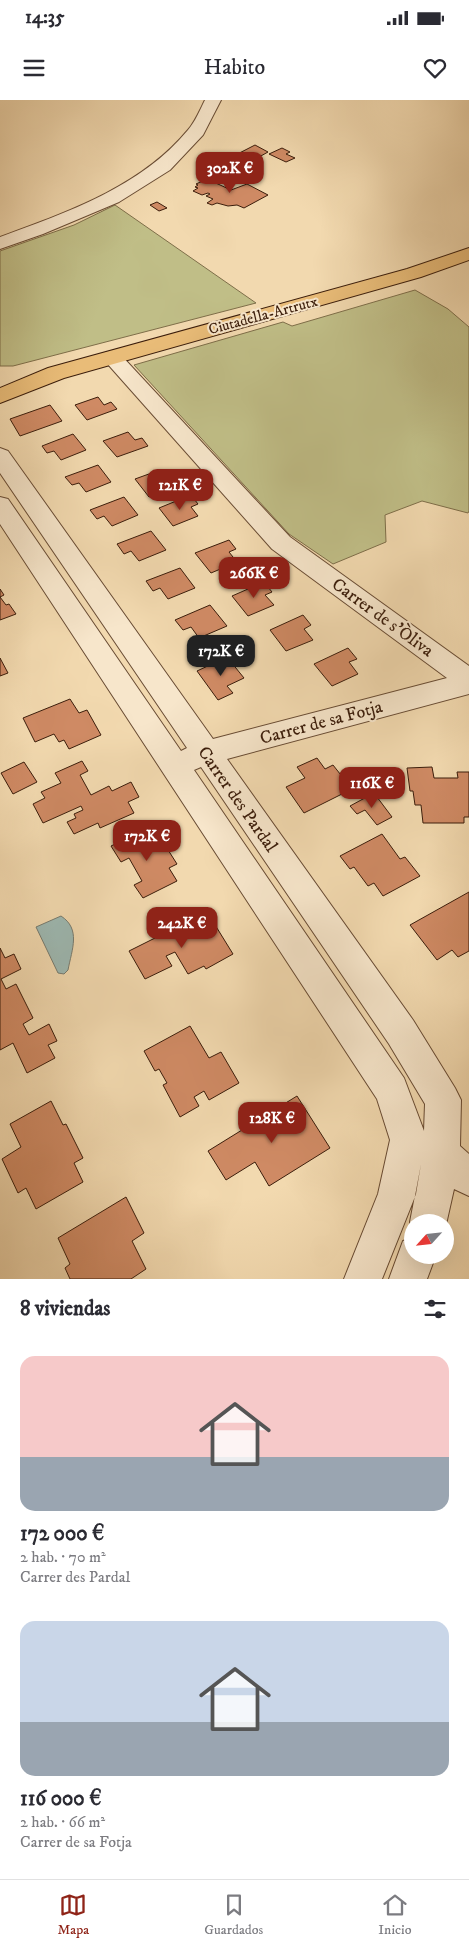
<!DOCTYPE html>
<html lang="es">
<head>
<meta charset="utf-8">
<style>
  body { margin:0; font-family:"IM FELL DW Pica",serif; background:#f7f7f7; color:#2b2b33; height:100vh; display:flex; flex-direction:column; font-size:19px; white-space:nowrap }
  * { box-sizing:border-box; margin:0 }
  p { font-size:16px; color:#7c7c81 }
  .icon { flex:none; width:28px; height:28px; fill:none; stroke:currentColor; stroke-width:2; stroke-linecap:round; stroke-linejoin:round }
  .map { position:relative; height:1179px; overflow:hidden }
  .sheet { display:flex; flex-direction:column; background:#fff; flex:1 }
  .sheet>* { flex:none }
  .needle { width:32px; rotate:243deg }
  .controls { position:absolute; left:404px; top:1114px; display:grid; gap:10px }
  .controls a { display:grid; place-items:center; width:50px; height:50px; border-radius:50%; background:#fff; box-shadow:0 5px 20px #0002; font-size:25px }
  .price { position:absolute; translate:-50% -42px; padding:0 11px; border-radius:10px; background:#8f2418; color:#fff; font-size:16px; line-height:32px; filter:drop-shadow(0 1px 2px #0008) }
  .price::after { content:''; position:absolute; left:50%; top:30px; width:15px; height:11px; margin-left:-8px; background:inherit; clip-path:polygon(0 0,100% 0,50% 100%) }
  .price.current { background:#222; color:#fff }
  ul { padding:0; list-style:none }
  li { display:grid; align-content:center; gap:10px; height:265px; padding:0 20px }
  li span { display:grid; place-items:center; height:155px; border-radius:15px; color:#555 }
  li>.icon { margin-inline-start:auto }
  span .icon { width:90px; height:90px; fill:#fffc; stroke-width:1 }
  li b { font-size:21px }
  h2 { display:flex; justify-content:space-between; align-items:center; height:60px; padding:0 20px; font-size:21px }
  .status { display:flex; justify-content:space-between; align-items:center; height:35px; padding:0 25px; background:#fff; direction:ltr }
  .status svg { height:14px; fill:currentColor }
  header { display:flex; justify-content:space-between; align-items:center; height:65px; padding:0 20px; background:#fff; font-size:22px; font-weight:600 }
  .tab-bar { display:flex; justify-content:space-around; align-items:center; height:70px; border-top:1px solid #e1e1e2; background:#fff; font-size:14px; color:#7c7c81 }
  .tab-bar a { display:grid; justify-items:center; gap:2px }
  .tab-bar .current { color:#8f2418 }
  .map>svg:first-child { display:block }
</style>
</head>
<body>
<div class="status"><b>14:35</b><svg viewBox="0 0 49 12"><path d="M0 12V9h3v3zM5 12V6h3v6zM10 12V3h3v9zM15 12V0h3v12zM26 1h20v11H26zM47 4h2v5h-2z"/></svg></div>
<header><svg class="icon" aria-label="menu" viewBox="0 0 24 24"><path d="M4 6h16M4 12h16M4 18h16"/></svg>Habito<svg class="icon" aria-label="heart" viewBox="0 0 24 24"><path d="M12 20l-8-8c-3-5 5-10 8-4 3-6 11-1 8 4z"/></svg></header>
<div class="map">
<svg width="469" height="1179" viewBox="0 0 469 1179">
  <rect width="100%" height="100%" fill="#f2d9af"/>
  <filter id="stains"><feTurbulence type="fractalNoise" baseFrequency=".004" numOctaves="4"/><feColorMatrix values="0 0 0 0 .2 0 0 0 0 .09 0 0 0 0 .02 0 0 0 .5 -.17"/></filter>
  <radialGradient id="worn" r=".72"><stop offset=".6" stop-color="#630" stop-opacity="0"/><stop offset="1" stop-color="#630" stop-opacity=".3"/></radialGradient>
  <g fill="#c0be87" stroke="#7e6e49">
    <polygon points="115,105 256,203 13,266 0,266 0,151 74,125"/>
    <polygon points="415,190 448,209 469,227 469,411 468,413 422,401 385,415 386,442 333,464 289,434 134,265 283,222 292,226"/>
  </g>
  <path fill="#9db9b3" stroke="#767b70" d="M61,816c20,13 11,33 7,54l-4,4 -6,-1 -22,-46z"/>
  <g fill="#cf8a64" stroke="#3b1d0b">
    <polygon points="255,45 268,52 234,71 218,64"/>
    <polygon points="282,48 290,52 286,54 295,58 286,62 269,54"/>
    <polygon points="207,79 231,90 247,84 268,95 244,108 237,105 228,106 217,103 212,105 207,103 213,99 206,96 210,94 208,93 202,95 193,91 198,88 195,87 198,85 196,84"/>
    <polygon points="157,102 167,108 159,111 150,105"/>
    <polygon points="98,297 104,305 111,302 117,309 87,320 75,305"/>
    <polygon points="50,305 62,321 20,336 10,319"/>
    <polygon points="128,332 135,340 142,338 148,346 117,357 103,341"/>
    <polygon points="73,334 86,350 61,360 54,351 47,353 42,346"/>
    <polygon points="98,365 111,382 86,392 79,383 72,385 65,377"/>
    <polygon points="160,370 167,379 174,376 181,385 149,397 135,379"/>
    <polygon points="191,395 198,404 191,407 198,416 173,426 159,408"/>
    <polygon points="124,397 138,415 112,426 104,416 97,419 90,410"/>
    <polygon points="151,431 166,450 139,461 131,451 124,454 117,444"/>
    <polygon points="229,440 236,449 229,452 237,462 211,473 195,453"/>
    <polygon points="180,468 195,488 168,499 160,488 153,491 146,481"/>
    <polygon points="264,482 272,492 265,495 274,505 248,516 232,496"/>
    <polygon points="0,489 4,495 0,497 6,505 9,504 16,514 0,520"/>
    <polygon points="210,505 227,526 199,538 191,527 183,530 175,520"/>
    <polygon points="303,515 311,525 304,529 313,540 286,551 270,530"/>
    <polygon points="348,548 357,559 349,562 358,574 332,586 314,564"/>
    <polygon points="227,557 244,578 227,586 233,593 218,600 197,571"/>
    <polygon points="0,558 8,573 0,576"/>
    <polygon points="70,599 79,613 87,610 101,635 69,649 64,640 59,642 54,634 35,642 23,618"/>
    <polygon points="317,658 325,669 333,665 352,689 304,713 286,687 305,678 297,667"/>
    <polygon points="82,661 88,671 80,675 91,695 109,686 112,691 131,682 139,697 128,702 134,713 100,728 98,723 74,734 67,722 76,718 74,714 83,710 81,706 43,723 33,704 45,698 41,692 61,683 55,673"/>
    <polygon points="24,662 37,682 13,694 1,673"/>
    <polygon points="432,667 434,678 458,678 457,672 469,672 469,717 464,717 464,723 423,723 421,705 415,705 413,691 410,691 407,668"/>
    <polygon points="393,668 395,684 371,684 370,669"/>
    <polygon points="374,693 392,717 377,725 365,710 357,714 350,706"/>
    <polygon points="145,730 154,746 163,742 177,764 169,768 177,781 143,798 134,785 142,781 129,758 121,762 111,746"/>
    <polygon points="382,734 400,759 405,757 420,776 383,796 374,783 368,786 354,767 350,769 340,756"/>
    <polygon points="469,792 469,851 458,857 452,850 437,860 410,825"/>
    <polygon points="188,818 195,829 212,820 233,854 206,869 204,866 188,874 175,852 166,856 172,866 145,879 129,851 169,831 167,828"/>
    <polygon points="0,848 5,858 14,854 21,869 1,879 6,889 16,884 33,918 23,924 29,935 49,924 57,941 48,945 55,958 27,973 13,943 0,950"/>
    <polygon points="190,926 209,958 221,952 239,983 209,1000 204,991 194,997 199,1006 180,1017 163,985 167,983 159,969 155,971 144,951"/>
    <polygon points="297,996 330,1048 269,1086 255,1062 226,1080 208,1051"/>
    <polygon points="51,1001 63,1025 66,1024 83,1058 74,1063 83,1082 36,1109 26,1088 18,1093 2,1059 21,1047 10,1024"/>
    <polygon points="126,1097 144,1133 132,1141 146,1169 131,1179 70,1179 65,1168 70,1164 58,1138"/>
  </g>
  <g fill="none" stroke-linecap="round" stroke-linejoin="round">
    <defs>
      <g id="minor">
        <path d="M205,0h16l-18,35 -33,35 -51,32 -76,32 -43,15v-12c68,-25 141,-50 188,-107 7,-8 12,-20 17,-30z"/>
        <path d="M112,251l7,2 171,184 179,129v28l-242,65 186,261 42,68 6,12 -1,46 9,8v42l-15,-7 -9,40v-7h-33v6l-2,-6 11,-58 -5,30 -34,85h-38l34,-85 12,-54 -13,-41 -377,-575v-27l8,2 173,252 6,-3 -187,-275v-25l8,3 205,288 234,-61 -175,-129 -167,-188 -4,-4 4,-4zM201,667l188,277 36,60 -1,27 -20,-53 -210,-308z"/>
        <polygon points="412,1138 412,1155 436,1155 427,1179 389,1179 403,1141"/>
      </g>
      <polygon id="major" points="469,148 469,160 421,177 64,278 0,303 0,288 48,268 407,169"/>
    </defs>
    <use href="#minor" stroke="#694c34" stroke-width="2"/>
    <use href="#major" stroke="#3b1d0b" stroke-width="2"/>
    <use href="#minor" fill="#f7e6cb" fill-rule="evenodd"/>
    <use href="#major" fill="#e9bc78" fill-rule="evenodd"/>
  </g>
  <g text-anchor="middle" stroke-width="4" stroke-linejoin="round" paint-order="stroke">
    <g font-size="15" fill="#3b1d0b" stroke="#f7e6cb">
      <text transform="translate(263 215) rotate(-15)" y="5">Ciutadella-Artrutx</text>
    </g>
    <g font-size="18" fill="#3b1d0b" stroke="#f7e6cb">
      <text transform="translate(383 517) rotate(36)" y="6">Carrer de s'Òliva</text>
      <text transform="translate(321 622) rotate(-15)" y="6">Carrer de sa Fotja</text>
      <text transform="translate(238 699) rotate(55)" y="6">Carrer des Pardal</text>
    </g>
  </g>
  <rect width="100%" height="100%" filter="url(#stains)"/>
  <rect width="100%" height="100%" fill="url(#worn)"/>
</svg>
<div class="controls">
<a><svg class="needle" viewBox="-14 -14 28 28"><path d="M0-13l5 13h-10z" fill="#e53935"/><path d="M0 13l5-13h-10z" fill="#7c7c81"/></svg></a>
</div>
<b class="price" style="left:230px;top:94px">302K €</b>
<b class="price" style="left:180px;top:411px">121K €</b>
<b class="price" style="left:254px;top:499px">266K €</b>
<b class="price current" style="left:221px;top:577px">172K €</b>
<b class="price" style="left:372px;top:709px">116K €</b>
<b class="price" style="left:147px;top:762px">172K €</b>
<b class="price" style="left:182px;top:849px">242K €</b>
<b class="price" style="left:272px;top:1044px">128K €</b>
</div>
<section class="sheet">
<h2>8 viviendas<svg class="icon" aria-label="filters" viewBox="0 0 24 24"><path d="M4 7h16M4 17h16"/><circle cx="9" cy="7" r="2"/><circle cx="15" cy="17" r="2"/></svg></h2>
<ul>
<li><span style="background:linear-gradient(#f6c9c9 65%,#9aa5b1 0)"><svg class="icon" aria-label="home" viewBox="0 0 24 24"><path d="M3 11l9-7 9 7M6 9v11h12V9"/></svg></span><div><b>172 000 €</b><p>2 hab. · 70 m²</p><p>Carrer des Pardal</p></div></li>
<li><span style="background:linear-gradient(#c9d6e8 65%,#9aa5b1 0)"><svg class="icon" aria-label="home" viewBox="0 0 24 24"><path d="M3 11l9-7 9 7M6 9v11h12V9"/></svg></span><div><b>116 000 €</b><p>2 hab. · 66 m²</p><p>Carrer de sa Fotja</p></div></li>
</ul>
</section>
<nav class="tab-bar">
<a class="current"><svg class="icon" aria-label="map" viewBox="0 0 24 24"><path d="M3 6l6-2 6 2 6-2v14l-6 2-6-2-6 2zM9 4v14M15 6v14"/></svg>Mapa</a>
<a><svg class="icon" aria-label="saved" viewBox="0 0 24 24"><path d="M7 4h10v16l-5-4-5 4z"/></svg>Guardados</a>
<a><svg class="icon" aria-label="home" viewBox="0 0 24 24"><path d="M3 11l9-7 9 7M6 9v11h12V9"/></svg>Inicio</a>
</nav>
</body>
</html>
